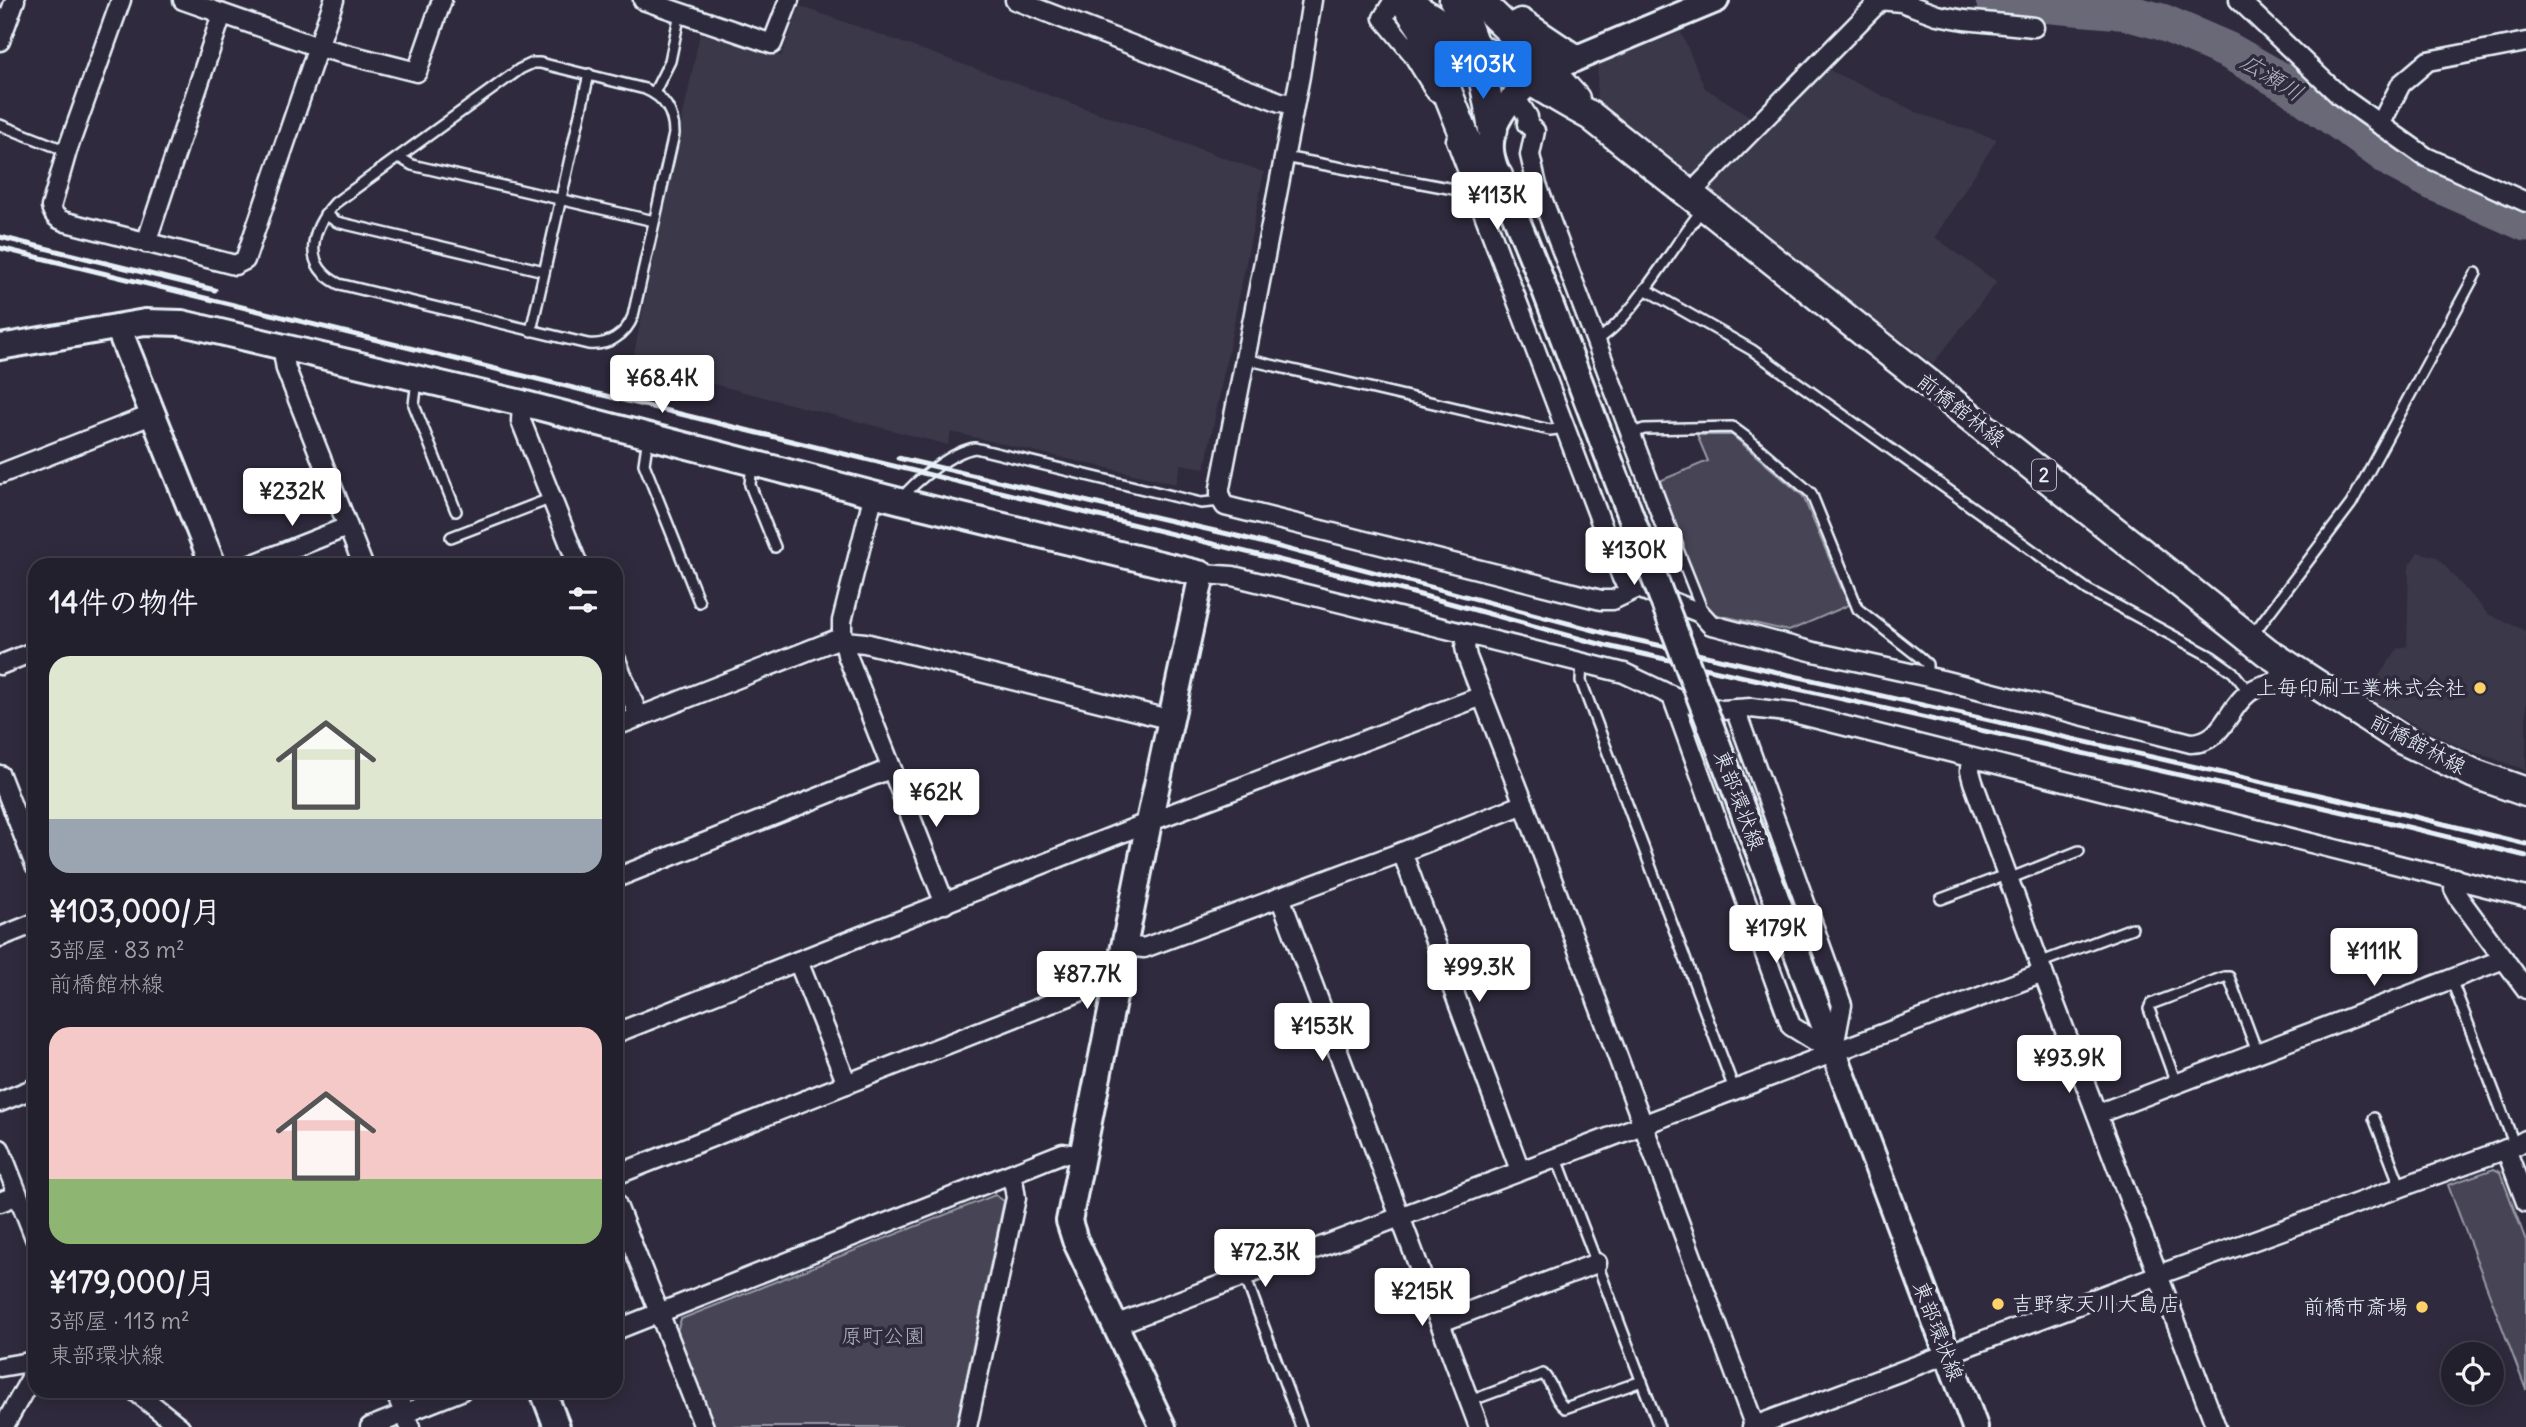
<!DOCTYPE html>
<html lang="ja">
<head>
<meta charset="utf-8">
<style>
  body { margin:0; font-family:Delius,"Klee One",sans-serif; background:#2b2836; color:#f1f3f6; height:100vh; display:flex; flex-direction:column; font-size:26px; white-space:nowrap }
  * { box-sizing:border-box; margin:0 }
  p { font-size:23px; color:#a3a3aa }
  .icon { flex:none; width:38px; height:38px; fill:none; stroke:currentColor; stroke-width:2; stroke-linecap:round; stroke-linejoin:round }
  .map { position:relative; flex:1; overflow:hidden }
  .sheet { position:absolute; left:28px; top:558px; width:595px; height:840px; display:flex; flex-direction:column; background:#23202e; border-radius:21px; box-shadow:0 4px 18px #0003,0 0 0 2px #403e4a }
  .sheet>* { flex:none }
  .tools { position:absolute; left:2441px; top:1342px; display:grid; gap:14px }
  .tools a { display:grid; place-items:center; width:63px; height:63px; border-radius:50%; background:#23202e; box-shadow:0 4px 18px #0003,0 0 0 2px #403e4a; font-size:35px }
  .price { position:absolute; translate:-50% -60px; padding:0 16px; border-radius:7px; background:#fff; color:#222; font-size:23px; line-height:46px; filter:drop-shadow(0 2px 4px #0008) }
  .price::after { content:''; position:absolute; left:50%; top:42px; width:21px; height:16px; margin-left:-10px; background:inherit; clip-path:polygon(0 0,100% 0,50% 100%) }
  .price.selected { background:#1a73e8; color:#fff }
  ul { padding:0; list-style:none }
  li { display:grid; align-content:center; gap:14px; height:371px; padding:0 21px }
  li span { display:grid; place-items:center; height:217px; border-radius:21px; color:#555 }
  li>.icon { margin-inline-start:auto }
  span .icon { width:126px; height:126px; fill:#fffc; stroke-width:1 }
  li b { font-size:30px }
  h2 { display:flex; justify-content:space-between; align-items:center; height:84px; padding:0 21px; font-size:30px }
  .map>svg:first-child { display:block }
</style>
</head>
<body>
<div class="map">
<svg width="2526" height="1427" viewBox="0 0 2526 1427">
  <rect width="100%" height="100%" fill="#2f2a3d"/>
  <filter id="ink" filterUnits="userSpaceOnUse"><feTurbulence type="fractalNoise" baseFrequency=".0143" numOctaves="2"/><feDisplacementMap in="SourceGraphic" scale="14" xChannelSelector="R" yChannelSelector="G"/><feConvolveMatrix kernelMatrix="1 2 1 2 8 2 1 2 1" color-interpolation-filters="sRGB"/></filter>
  <g filter="url(#ink)">
    <g fill="#3b3749">
      <polygon points="800,6 1264,172 1205,468 1181,464 1176,484 951,432 948,445 632,363 700,33 781,56"/>
      <polygon points="1681,32 1705,88 1753,118 1699,174 1687,173 1596,105 1598,65"/>
      <polygon points="1823,67 1923,115 1997,139 1935,237 1997,282 1933,364 1712,195 1709,183"/>
      <polygon points="2418,552 2437,557 2488,614 2526,631 2526,770 2463,748 2363,699 2398,648 2407,646 2409,565"/>
    </g>
    <g fill="#464455" stroke="#979aa6" stroke-width="2">
      <polygon points="1697,435 1732,435 1803,496 1849,605 1789,631 1714,614 1705,605 1657,482 1708,461"/>
      <polygon points="2494,1169 2500,1172 2526,1241 2526,1390 2448,1185"/>
      <polygon points="995,1195 1004,1201 956,1427 715,1427 677,1331 681,1319"/>
    </g>
    <g fill="none" stroke-linecap="round" stroke-linejoin="round">
      <polyline stroke="#696978" stroke-width="37" points="1994,0 2122,11 2162,22 2229,51 2290,86 2395,162 2431,181 2526,223"/>
      <defs>
        <g id="lane">
          <path d="M533,63h7l105,26c20,8 29,23 29,45l-41,182c-7,19 -25,30 -45,28l-249,-60c-38,-19 -28,-55 -4,-81l185,-134z"/>
          <polyline points="654,93 670,61 680,13"/>
          <polyline points="0,125 67,151"/>
          <polyline points="399,157 412,165 654,221"/>
          <polyline points="1284,157 1464,191 1475,188"/>
          <polyline points="325,214 337,222 544,271"/>
          <polyline points="1645,289 1752,350 2088,590 2212,657 2233,672 2249,692"/>
          <polyline points="531,331 589,74"/>
          <path d="M1596,340c32,-14 80,-99 106,-130"/>
          <polyline points="1245,359 1550,430 1566,428"/>
          <polyline points="417,380 414,405 456,511"/>
          <polyline points="1631,434 1644,429 1732,427 1747,438 1811,493 1858,609 1918,656 1927,664 1927,677"/>
          <polyline points="648,437 644,464 699,602"/>
          <polyline points="752,463 750,485 775,547"/>
          <path d="M901,499c14,-18 52,-48 74,-51l226,55 20,-2"/>
          <polyline points="451,537 552,498"/>
          <polyline points="1673,546 1679,552 1701,607 1700,613"/>
          <polyline points="2253,634 2351,504 2476,273"/>
          <polyline points="1582,663 1581,681 1734,1089"/>
          <polyline points="1941,899 2000,877 2016,876 2079,851"/>
          <polyline points="2039,963 2132,928"/>
          <polyline points="2451,979 2515,1146"/>
          <polyline points="2176,1083 2149,1009 2151,1004 2224,977 2229,977 2257,1052"/>
          <polyline points="2374,1118 2401,1188"/>
          <polyline points="1556,1156 1659,1427"/>
          <polyline points="1245,1276 1301,1427"/>
          <path d="M1470,1401l73,-27c11,10 10,25 22,34l77,-27"/>
        </g>
        <g id="street">
          <path d="M121,0l-54,151 -16,56c3,9 6,12 15,15l169,43 10,-5 89,-260"/>
          <polyline points="183,0 318,47 417,72 442,0"/>
          <polyline points="643,0 772,44 789,0"/>
          <polyline points="1015,0 1280,102 1293,104"/>
          <path d="M1312,0l-12,76 -80,412v10l5,8 376,94h12l25,-12 62,25 11,12 5,1 98,26 128,28 249,63c32,0 36,-34 57,-50 15,-12 30,-6 44,-24"/>
          <polyline points="1394,0 1383,18 1412,53 1436,92"/>
          <polyline points="1879,0 1901,2 1937,15 1964,20 2034,27"/>
          <polyline points="2239,0 2340,96 2409,145 2426,157 2526,202"/>
          <polyline points="0,41 15,0"/>
          <polyline points="1515,97 1528,117 1527,124 1535,131 1530,155 1537,185 1673,546"/>
          <polyline points="2380,125 2401,84 2428,61 2526,42"/>
          <polyline points="1456,140 1622,578 1630,590"/>
          <polyline points="1690,194 1880,1"/>
          <polyline points="146,243 222,14"/>
          <polyline points="286,347 284,357 286,369 363,565"/>
          <polyline points="522,403 521,421 578,565"/>
          <polyline points="0,474 154,414"/>
          <polyline points="874,493 842,621 842,631 847,655 945,904"/>
          <polyline points="251,565 347,527"/>
          <polyline points="1202,574 1233,576 1624,673 1685,702 1722,710 1751,708 1794,713 2526,897"/>
          <polyline points="1468,635 1465,647 1467,657 1524,804 1755,1427"/>
          <polyline points="616,660 639,717"/>
          <polyline points="0,665 35,651"/>
          <polyline points="1672,696 1791,1026 1833,1052 1842,1005 1735,709"/>
          <polyline points="616,726 835,640 865,643 1172,720"/>
          <polyline points="1971,758 1970,771 1973,782 2043,973 2216,1427"/>
          <polyline points="0,775 35,865"/>
          <polyline points="1402,852 1520,1170"/>
          <polyline points="616,878 890,769"/>
          <polyline points="2455,878 2454,889 2459,898 2526,989"/>
          <polyline points="1280,897 1479,1427"/>
          <polyline points="0,937 35,923"/>
          <polyline points="1124,946 1144,948 1402,852 1524,804"/>
          <polyline points="798,961 847,1084"/>
          <polyline points="616,1033 1149,822 1482,696"/>
          <polyline points="0,1102 35,1088"/>
          <polyline points="2097,1114 2504,959"/>
          <polyline points="0,1149 35,1238"/>
          <polyline points="2506,1149 2526,1202"/>
          <polyline points="616,1175 1097,985 1115,988"/>
          <polyline points="0,1202 18,1195"/>
          <polyline points="616,1203 704,1427"/>
          <polyline points="1441,1322 1597,1263"/>
          <polyline points="1115,1325 2043,973"/>
          <polyline points="616,1330 1063,1153 1081,1156"/>
          <polyline points="0,1367 35,1361"/>
          <polyline points="135,1391 180,1427"/>
          <polyline points="395,1391 410,1427"/>
          <polyline points="5,1424 31,1378 30,1362"/>
          <polyline points="370,1427 461,1391"/>
          <polyline points="967,1427 1016,1198 1014,1185 1009,1175"/>
          <polyline points="1752,1427 2158,1275 2515,1146 2526,1140"/>
        </g>
        <g id="secondary">
          <path d="M1538,272c-10,-26 -21,-51 -31,-76 -6,-14 -15,-30 -16,-46 -3,-34 31,-64 57,-80l168,-70"/>
          <polyline points="118,327 213,565"/>
          <polyline points="0,347 145,322 182,323 522,403 900,501 1202,574 1149,822 1069,1221 1075,1240 1163,1427"/>
          <polyline points="1772,887 1975,1427"/>
          <polyline points="543,1391 557,1427"/>
        </g>
        <g id="primary">
          <path d="M1402,0c64,38 123,81 189,116l676,536 134,87 74,35 51,18"/>
          <path d="M1454,0c23,39 32,86 39,130"/>
          <polyline points="1478,0 1535,55 1575,99"/>
          <polyline points="1406,4 1422,28 1468,144 1498,176"/>
          <polyline points="1521,23 1573,58"/>
        </g>
      </defs>
      <use href="#lane" stroke="#e8f1f8" stroke-width="14"/>
      <use href="#street" stroke="#e8f1f8" stroke-width="23"/>
      <use href="#secondary" stroke="#e8f1f8" stroke-width="30"/>
      <use href="#primary" stroke="#e8f1f8" stroke-width="33"/>
      <use href="#lane" stroke="#2f2a3d" stroke-width="9"/>
      <use href="#street" stroke="#2f2a3d" stroke-width="18"/>
      <use href="#secondary" stroke="#2f2a3d" stroke-width="24"/>
      <use href="#primary" stroke="#2f2a3d" stroke-width="28"/>
      <g stroke="#e8f1f8" stroke-width="5">
        <polyline points="0,237 215,290"/>
        <polyline points="0,248 1402,590 1607,646 2379,820 2526,856"/>
        <polyline points="898,458 1241,537 1609,634 2395,812 2526,844"/>
      </g>
      <defs>
        <polyline id="secondary-bridge" points="1538,272 1772,887"/>
      </defs>
      <use href="#secondary-bridge" stroke="#e8f1f8" stroke-width="30" stroke-linecap="butt"/>
      <use href="#secondary-bridge" stroke="#2f2a3d" stroke-width="24"/>
    </g>
  </g>
  <g fill="#ffd166" stroke="#2f2a3d" stroke-width="2.5">
    <circle cx="2480" cy="688" r="7"/>
    <circle cx="1998" cy="1304" r="7"/>
    <circle cx="2422" cy="1307" r="7"/>
  </g>
  <g text-anchor="middle" stroke-width="7" stroke-linejoin="round" paint-order="stroke">
    <rect fill="#2f2a3d" stroke="#b0b5c0" stroke-width="2" x="2032" y="459.5" width="24" height="31" rx="5"/>
    <g font-size="19" font-weight="bold" fill="#e8f1f8">
      <text x="2044" y="482">2</text>
    </g>
    <g font-size="21" fill="#e8f1f8" stroke="#2f2a3d">
      <text transform="translate(1961 410) rotate(38)" y="7">前橋館林線</text>
      <text transform="translate(2418 744) rotate(28)" y="7">前橋館林線</text>
      <text transform="translate(1739 800) rotate(69)" y="7">東部環状線</text>
      <text transform="translate(1938 1331) rotate(69)" y="7">東部環状線</text>
    </g>
    <g font-size="21" fill="#e8f1f8" stroke="#2f2a3d" text-anchor="end">
      <text x="2466" y="695">上毎印刷工業株式会社</text>
      <text x="2012" y="1311" text-anchor="start">吉野家天川大島店</text>
      <text x="2408" y="1314">前橋市斎場</text>
    </g>
    <g font-size="21" fill="#afb4bf" stroke="#2f2a3d">
      <text x="883" y="1343">原町公園</text>
    </g>
    <g font-size="23" font-style="italic" fill="#afb4be" stroke="#2f2a3d">
      <text transform="translate(2272 77) rotate(32)" y="8">広瀬川</text>
    </g>
  </g>
</svg>
<div class="tools">
<a><svg class="icon" aria-label="locate" viewBox="0 0 24 24"><circle cx="12" cy="12" r="6"/><path d="M12 2v4M12 18v4M2 12h4M18 12h4"/></svg></a>
</div>
<b class="price selected" style="left:1483px;top:101px">¥103K</b>
<b class="price" style="left:1497px;top:232px">¥113K</b>
<b class="price" style="left:662px;top:415px">¥68.4K</b>
<b class="price" style="left:292px;top:528px">¥232K</b>
<b class="price" style="left:1634px;top:587px">¥130K</b>
<b class="price" style="left:936px;top:829px">¥62K</b>
<b class="price" style="left:1776px;top:965px">¥179K</b>
<b class="price" style="left:2374px;top:988px">¥111K</b>
<b class="price" style="left:1479px;top:1004px">¥99.3K</b>
<b class="price" style="left:1087px;top:1011px">¥87.7K</b>
<b class="price" style="left:1322px;top:1063px">¥153K</b>
<b class="price" style="left:2069px;top:1095px">¥93.9K</b>
<b class="price" style="left:1265px;top:1289px">¥72.3K</b>
<b class="price" style="left:1422px;top:1328px">¥215K</b>
<section class="sheet">
<h2>14件の物件<svg class="icon" aria-label="filters" viewBox="0 0 24 24"><path d="M4 7h16M4 17h16"/><circle cx="9" cy="7" r="2"/><circle cx="15" cy="17" r="2"/></svg></h2>
<ul>
<li><span style="background:linear-gradient(#dfe7d0 75%,#9aa5b1 0)"><svg class="icon" aria-label="home" viewBox="0 0 24 24"><path d="M3 11l9-7 9 7M6 9v11h12V9"/></svg></span><div><b>¥103,000/月</b><p>3部屋 · 83 m²</p><p>前橋館林線</p></div></li>
<li><span style="background:linear-gradient(#f6c9c9 70%,#8fb573 0)"><svg class="icon" aria-label="home" viewBox="0 0 24 24"><path d="M3 11l9-7 9 7M6 9v11h12V9"/></svg></span><div><b>¥179,000/月</b><p>3部屋 · 113 m²</p><p>東部環状線</p></div></li>
</ul>
</section>
</div>
</body>
</html>
